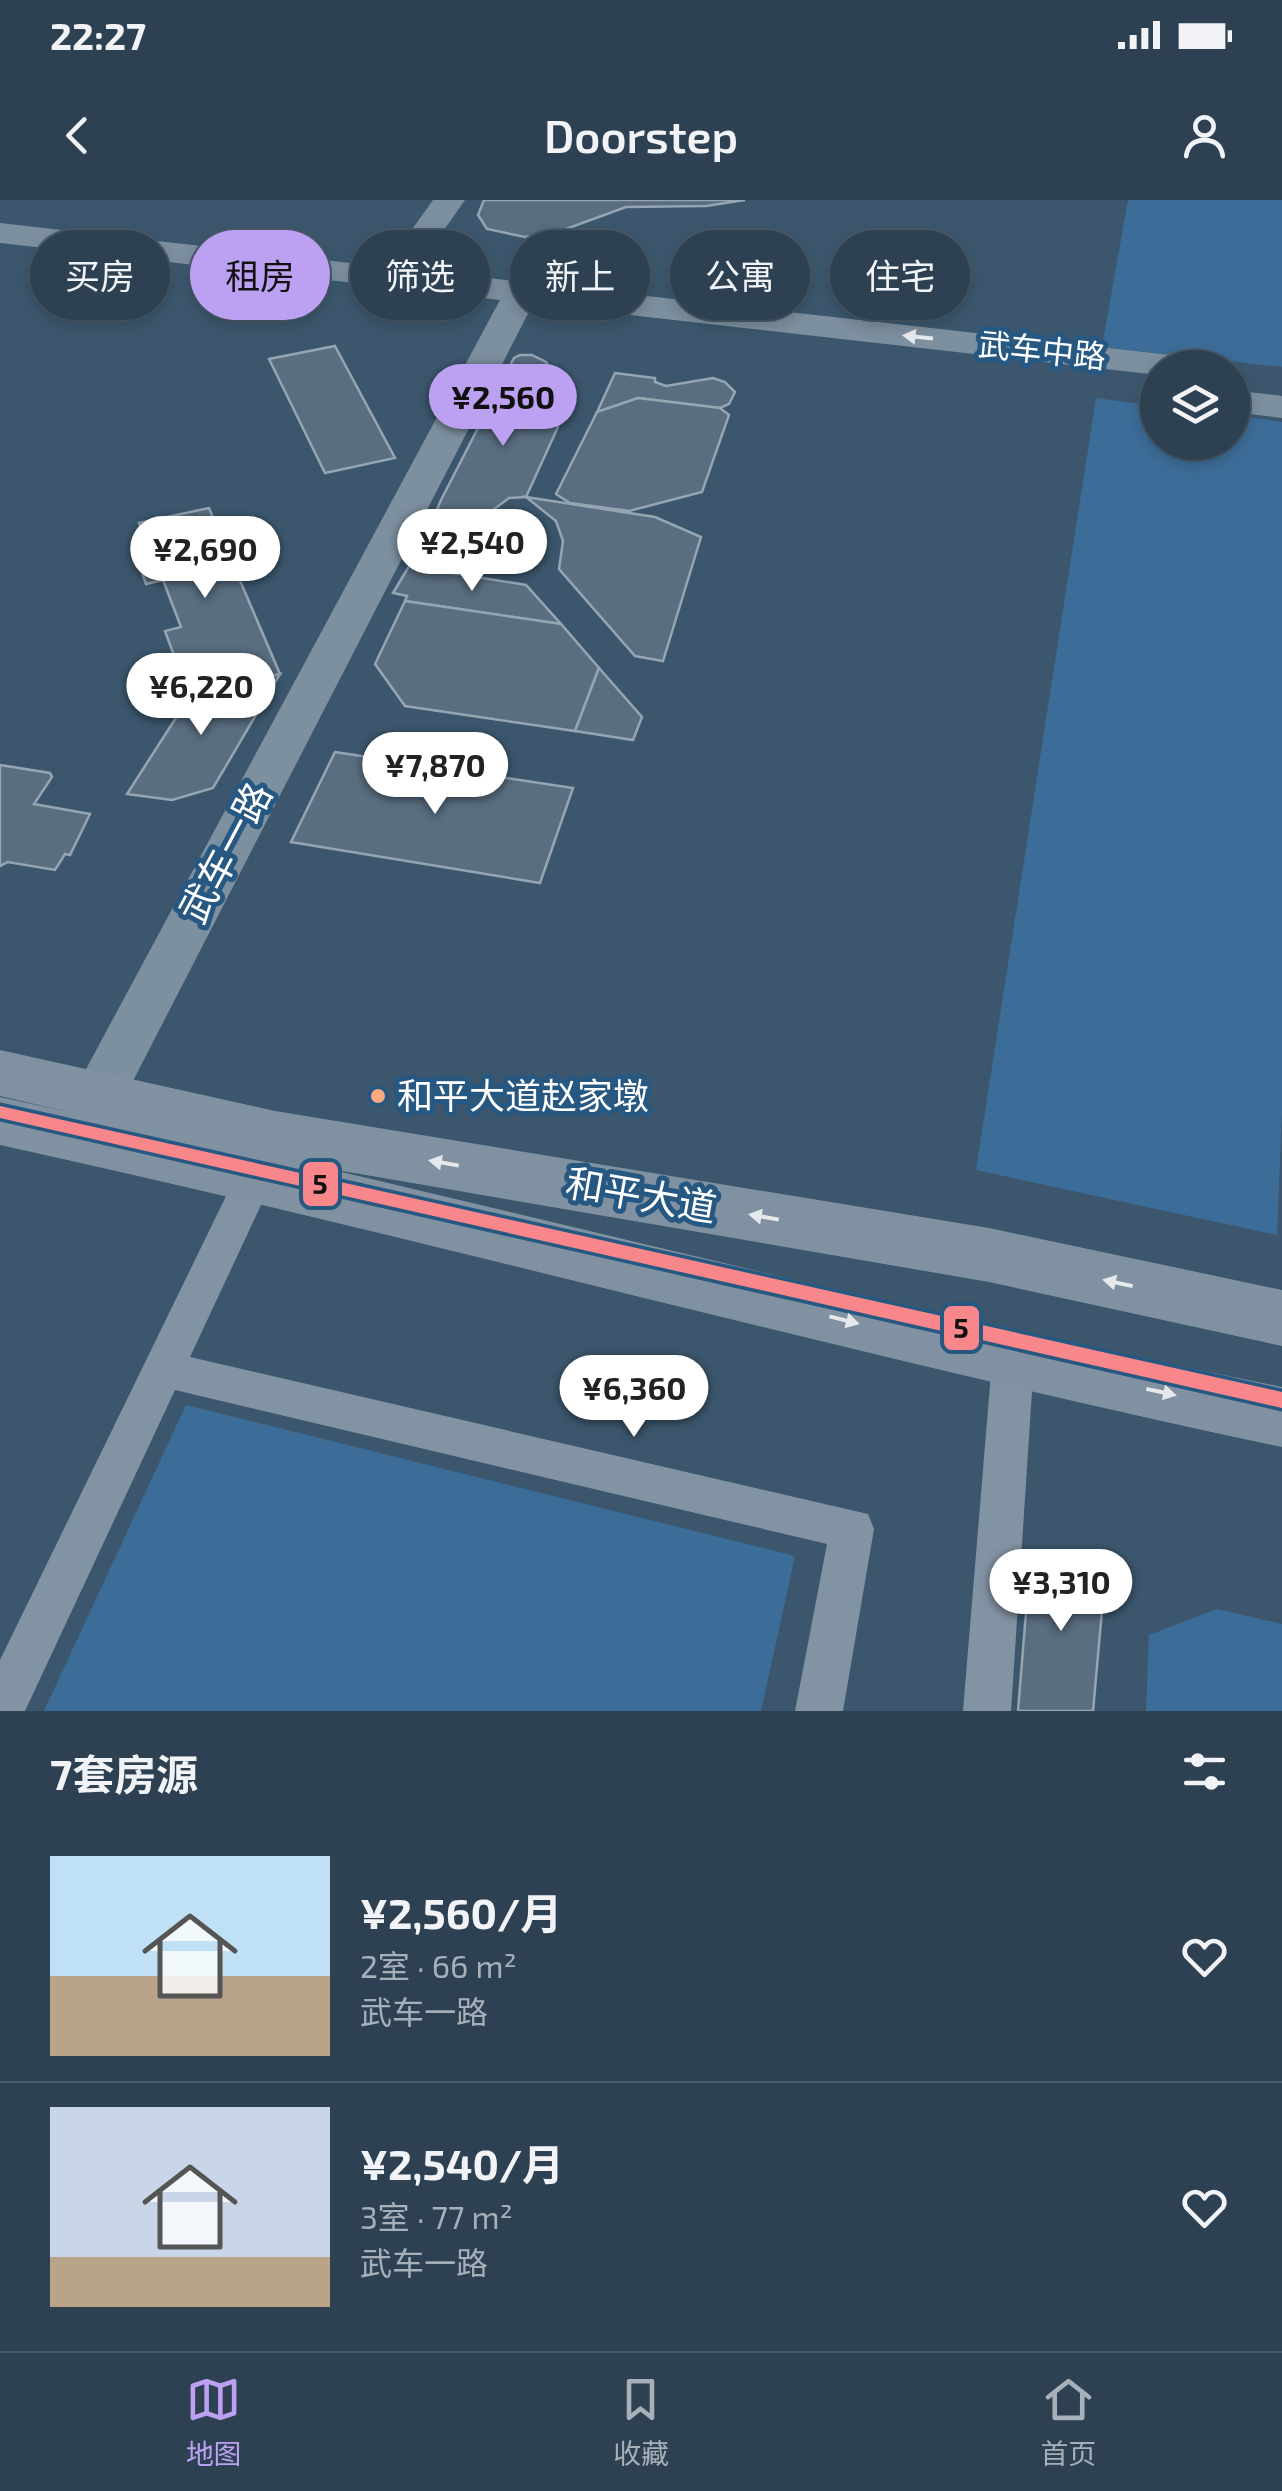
<!DOCTYPE html>
<html lang="zh">
<head>
<meta charset="utf-8">
<style>
  body { margin:0; font-family:"Exo 2","Noto Sans SC",sans-serif; background:#394c5c; color:#f1f3f6; height:100vh; display:flex; flex-direction:column; font-size:38px; white-space:nowrap }
  * { box-sizing:border-box; margin:0 }
  p { font-size:32px; color:#a7afb8 }
  .icon { flex:none; width:55px; height:55px; fill:none; stroke:currentColor; stroke-width:2; stroke-linecap:round; stroke-linejoin:round }
  .map { position:relative; height:1511px; overflow:hidden }
  .sheet { display:flex; flex-direction:column; background:#2d4152; flex:1 }
  .sheet>* { flex:none }
  .guide { position:absolute; left:30px; top:30px; width:1222px; height:90px; display:flex; gap:20px }
  .controls { position:absolute; left:1140px; top:150px; display:grid; gap:20px }
  .controls a { display:grid; place-items:center; width:110px; height:110px; border-radius:50%; background:#2d4152; box-shadow:0 5px 15px #0003,0 0 0 2px #485a69; font-size:50px }
  .price { position:absolute; translate:-50% -85px; padding:0 22px; border-radius:35px; background:#fff; color:#222; font-size:32px; line-height:65px; filter:drop-shadow(0 2px 5px #0008) }
  .price::after { content:''; position:absolute; left:50%; top:60px; width:30px; height:22px; margin-left:-15px; background:inherit; clip-path:polygon(0 0,100% 0,50% 100%) }
  .price.current { background:#bca0f2; color:#111 }
  ul { padding:0; list-style:none }
  li { display:flex; align-items:center; gap:30px; height:250px; padding:0 50px }
  li+li { border-top:2px solid #485a69 }
  li span { display:grid; place-items:center; flex:none; width:280px; height:200px; border-radius:0px; color:#555 }
  li>.icon { margin-inline-start:auto }
  span .icon { width:120px; height:120px; fill:#fffc; stroke-width:1 }
  li b { font-size:42px }
  h2 { display:flex; justify-content:space-between; align-items:center; height:120px; padding:0 50px; font-size:42px }
  .chip { padding:0 35px; border-radius:45px; background:#2d4152; box-shadow:0 5px 15px #0003,0 0 0 2px #485a69; font-size:35px; line-height:90px }
  .chip.current { background:#bca0f2; color:#111 }
  .status { display:flex; justify-content:space-between; align-items:center; height:70px; padding:0 50px; background:#2d4152; direction:ltr }
  .status svg { height:28px; fill:currentColor }
  header { display:flex; justify-content:space-between; align-items:center; height:130px; padding:0 50px; background:#2d4152; font-size:45px; font-weight:600 }
  .tabs { display:flex; justify-content:space-around; align-items:center; height:140px; border-top:2px solid #485a69; background:#2d4152; font-size:28px; color:#a7afb8 }
  .tabs a { display:grid; justify-items:center; gap:5px }
  .tabs .current { color:#bca0f2 }
  .map>svg:first-child { display:block }
</style>
</head>
<body>
<div class="status"><b>22:27</b><svg viewBox="0 0 49 12"><path d="M0 12V9h3v3zM5 12V6h3v6zM10 12V3h3v9zM15 12V0h3v12zM26 1h20v11H26zM47 4h2v5h-2z"/></svg></div>
<header><svg class="icon" aria-label="back" viewBox="0 0 24 24"><path d="M15 5l-7 7 7 7"/></svg>Doorstep<svg class="icon" aria-label="person" viewBox="0 0 24 24"><circle cx="12" cy="8" r="4"/><path d="M4 21q1-7 8-7t8 7"/></svg></header>
<div class="map">
<svg width="1282" height="1511" viewBox="0 0 1282 1511">
  <rect width="100%" height="100%" fill="#3c576d"/>
  <g fill="#3c6d98">
    <polygon points="1128,0 1282,0 1282,167 1102,147"/>
    <polygon points="1096,198 1157,206 1158,242 1232,242 1233,215 1282,222 1282,909 1277,1035 976,970"/>
    <polygon points="186,1205 795,1356 761,1511 44,1511"/>
    <polygon points="1217,1409 1282,1424 1282,1511 1146,1511 1149,1435"/>
  </g>
  <g fill="#596e80" stroke="#95a5b2" stroke-width="2.5">
    <polygon points="484,0 745,0 706,6 626,7 555,33 525,37 487,29 478,15"/>
    <polygon points="335,146 395,258 325,273 269,159"/>
    <polygon points="520,155 532,155 546,162 559,181 562,195 558,227 526,297 509,298 485,316 487,332 477,338 433,333 429,329 441,300 514,158"/>
    <polygon points="615,173 655,178 655,182 666,186 713,178 725,182 735,192 729,204 720,208 638,198 597,212"/>
    <polygon points="638,198 720,208 729,215 702,292 629,311 570,303 556,294 597,212"/>
    <polygon points="526,297 655,317 701,337 663,461 635,456 559,369 563,341 556,321"/>
    <polygon points="209,308 280,474 205,493 195,465 179,469 165,431 181,427 163,380 146,384 133,348 147,345 139,323"/>
    <polygon points="409,366 526,385 561,424 405,401 407,396 393,393"/>
    <polygon points="405,401 561,424 599,468 575,531 405,506 375,464"/>
    <polygon points="195,465 205,493 280,474 213,588 172,600 127,594 190,496 179,469"/>
    <polygon points="599,468 642,517 633,540 575,531"/>
    <polygon points="335,552 573,588 540,683 291,642"/>
    <polygon points="0,565 50,573 52,577 34,604 90,614 70,655 65,654 55,670 8,662 0,666"/>
    <polygon points="1031,1351 1106,1366 1093,1511 1018,1511"/>
  </g>
  <g fill="none" stroke-linecap="round" stroke-linejoin="round">
    <g fill="#8293a3" fill-rule="evenodd">
      <polygon points="264,942 278,947 283,958 190,1157 868,1314 874,1329 843,1511 795,1511 827,1344 175,1190 25,1511 0,1511 0,1460 250,947"/>
      <polygon points="1013,1142 1028,1148 1034,1161 1011,1511 963,1511 992,1161 998,1148"/>
    </g>
    <g fill="#7d909f" fill-rule="evenodd">
      <polygon points="433,0 465,0 416,70 1189,157 1202,160 1207,168 1158,168 1158,175 533,104 118,910 99,916 80,910 72,895 500,100 403,89 390,108 378,111 366,108 361,101 372,85 0,43 0,23 385,67"/>
      <polygon points="1232,190 1282,196 1282,218 1232,212"/>
    </g>
    <path fill="#8092a1" fill-rule="evenodd" d="M0,850l275,61 714,117 293,62v56l-293,-64 -664,-114 688,164 269,55v60c-430,-91 -853,-208 -1282,-302v-48l73,16 -73,-17z"/>
    <defs>
      <polygon id="metro-1" points="0,906 1282,1192 1282,1208 0,918"/>
    </defs>
    <use href="#metro-1" stroke="#275882" stroke-width="7"/>
    <use href="#metro-1" fill="#f7878b" fill-rule="evenodd"/>
  </g>
  <defs><path id="oneway-solid" d="M-6-.8H1V-3.2L6.5 0L1 3.2V.8H-6Z" transform="scale(2.5)"/></defs>
  <use fill="#e5e9ec" href="#oneway-solid" transform="translate(918 137) rotate(-174)"/>
  <g fill="#e6e9ec">
    <use href="#oneway-solid" transform="translate(444 963) rotate(-170)"/>
    <use href="#oneway-solid" transform="translate(764 1017) rotate(-170)"/>
    <use href="#oneway-solid" transform="translate(1118 1083) rotate(-168)"/>
    <use href="#oneway-solid" transform="translate(844 1120) rotate(14)"/>
    <use href="#oneway-solid" transform="translate(1161 1192) rotate(12)"/>
  </g>
  <circle fill="#ffa980" stroke="#275882" stroke-width="4" cx="378" cy="896" r="9"/>
  <g text-anchor="middle" stroke-width="10" stroke-linejoin="round" paint-order="stroke">
    <g font-size="32" fill="#fff" stroke="#275882">
      <text transform="translate(1042 151) rotate(6)" y="11">武车中路</text>
    </g>
    <g font-size="36" fill="#fff" stroke="#275882" text-anchor="start">
      <text x="397" y="909">和平大道赵家墩</text>
    </g>
    <g font-size="38" fill="#fff" stroke="#275882">
      <text transform="translate(226 653) rotate(-62)" y="13">武车一路</text>
      <text transform="translate(641 996) rotate(10)" y="13">和平大道</text>
    </g>
  </g>
  <g stroke="#275882" stroke-width="4">
    <rect x="301" y="960" width="39" height="48" rx="10" fill="#f7878b"/>
    <rect x="942" y="1104" width="39" height="48" rx="10" fill="#f7878b"/>
  </g>
  <g font-size="28" text-anchor="middle" font-weight="bold" fill="#111">
    <text x="320" y="994">5</text>
    <text x="961" y="1138">5</text>
  </g>
</svg>
<div class="controls">
<a><svg class="icon" aria-label="layers" viewBox="0 0 24 24"><path d="M12 4l9 5-9 5-9-5zM3 14l9 5 9-5"/></svg></a>
</div>
<b class="price current" style="left:503px;top:249px">¥2,560</b>
<b class="price" style="left:472px;top:394px">¥2,540</b>
<b class="price" style="left:205px;top:401px">¥2,690</b>
<b class="price" style="left:201px;top:538px">¥6,220</b>
<b class="price" style="left:435px;top:617px">¥7,870</b>
<b class="price" style="left:634px;top:1240px">¥6,360</b>
<b class="price" style="left:1061px;top:1434px">¥3,310</b>
<div class="guide">
<a class="chip">买房</a>
<a class="chip current">租房</a>
<a class="chip">筛选</a>
<a class="chip">新上</a>
<a class="chip">公寓</a>
<a class="chip">住宅</a>
</div>
</div>
<section class="sheet">
<h2>7套房源<svg class="icon" aria-label="filters" viewBox="0 0 24 24"><path d="M4 7h16M4 17h16"/><circle cx="9" cy="7" r="2"/><circle cx="15" cy="17" r="2"/></svg></h2>
<ul>
<li><span style="background:linear-gradient(#bfe0f5 60%,#b9a48a 0)"><svg class="icon" aria-label="home" viewBox="0 0 24 24"><path d="M3 11l9-7 9 7M6 9v11h12V9"/></svg></span><div><b>¥2,560/月</b><p>2室 · 66 m²</p><p>武车一路</p></div><svg class="icon" aria-label="heart" viewBox="0 0 24 24"><path d="M12 20l-8-8c-3-5 5-10 8-4 3-6 11-1 8 4z"/></svg></li>
<li><span style="background:linear-gradient(#c9d6e8 75%,#b9a48a 0)"><svg class="icon" aria-label="home" viewBox="0 0 24 24"><path d="M3 11l9-7 9 7M6 9v11h12V9"/></svg></span><div><b>¥2,540/月</b><p>3室 · 77 m²</p><p>武车一路</p></div><svg class="icon" aria-label="heart" viewBox="0 0 24 24"><path d="M12 20l-8-8c-3-5 5-10 8-4 3-6 11-1 8 4z"/></svg></li>
</ul>
</section>
<nav class="tabs">
<a class="current"><svg class="icon" aria-label="map" viewBox="0 0 24 24"><path d="M3 6l6-2 6 2 6-2v14l-6 2-6-2-6 2zM9 4v14M15 6v14"/></svg>地图</a>
<a><svg class="icon" aria-label="saved" viewBox="0 0 24 24"><path d="M7 4h10v16l-5-4-5 4z"/></svg>收藏</a>
<a><svg class="icon" aria-label="home" viewBox="0 0 24 24"><path d="M3 11l9-7 9 7M6 9v11h12V9"/></svg>首页</a>
</nav>
</body>
</html>
